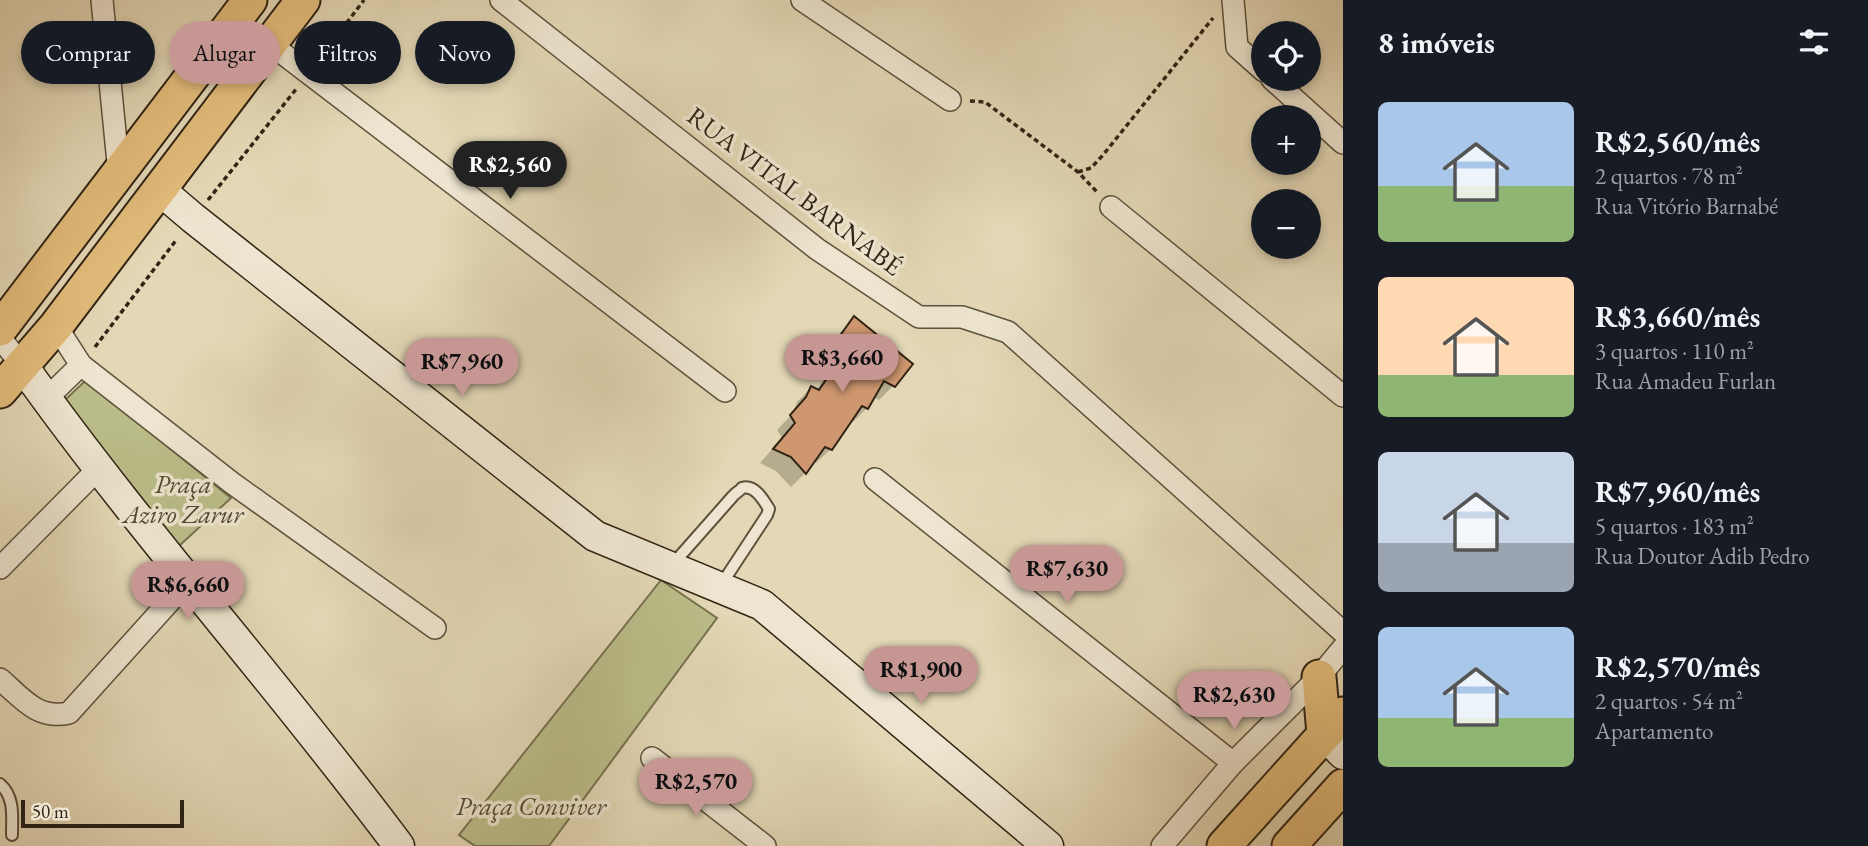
<!DOCTYPE html>
<html lang="pt">
<head>
<meta charset="utf-8">
<style>
  body { margin:0; font-family:"EB Garamond",serif; background:#20242c; color:#f1f3f6; height:100vh; display:flex; flex-direction:column; font-size:26px; white-space:nowrap }
  * { box-sizing:border-box; margin:0 }
  p { font-size:23px; color:#9ea1a6 }
  .icon { flex:none; width:38px; height:38px; fill:none; stroke:currentColor; stroke-width:2; stroke-linecap:round; stroke-linejoin:round }
  .map { position:relative; flex:1; overflow:hidden }
  .side { display:flex; flex-direction:column; background:#171b24; width:525px }
  .side>* { flex:none }
  .banner { position:absolute; left:21px; top:21px; width:665px; height:63px; display:flex; gap:14px }
  .tools { position:absolute; left:1251px; top:21px; display:grid; gap:14px }
  .tools a { display:grid; place-items:center; width:70px; height:70px; border-radius:50%; background:#171b24; box-shadow:0 4px 10px #0003; font-size:35px }
  .scale { position:absolute; left:21px; bottom:18px; width:163px; box-sizing:border-box; padding-left:7px; border:4px solid #312414; border-top:0; font-size:19px; line-height:24px; white-space:nowrap; color:#312414; -webkit-text-stroke:5px #ede5cf; paint-order:stroke }
  .price { position:absolute; translate:-50% -60px; padding:0 16px; border-radius:24px; background:#c59692; color:#111; font-size:23px; line-height:46px; filter:drop-shadow(0 2px 4px #0008) }
  .price::after { content:''; position:absolute; left:50%; top:42px; width:21px; height:16px; margin-left:-10px; background:inherit; clip-path:polygon(0 0,100% 0,50% 100%) }
  .price.on { background:#222; color:#fff }
  ul { padding:0; list-style:none }
  li { display:flex; align-items:center; gap:21px; height:175px; padding:0 35px }
  li span { display:grid; place-items:center; flex:none; width:196px; height:140px; border-radius:10px; color:#555 }
  li>.icon { margin-inline-start:auto }
  span .icon { width:84px; height:84px; fill:#fffc; stroke-width:1 }
  li b { font-size:30px }
  h2 { display:flex; justify-content:space-between; align-items:center; height:84px; padding:0 35px; font-size:30px }
  .pill { padding:0 24px; border-radius:32px; background:#171b24; box-shadow:0 4px 10px #0003; font-size:24px; line-height:63px }
  .pill.on { background:#c59692; color:#111 }
  main { display:flex; flex:1; min-height:0 }
  .map>svg:first-child { display:block }
</style>
</head>
<body>
<main>
<div class="map">
<svg width="1343" height="846" viewBox="0 0 1343 846">
  <rect width="100%" height="100%" fill="#e3d7b5"/>
  <filter id="stains"><feTurbulence type="fractalNoise" baseFrequency=".00286" numOctaves="4"/><feColorMatrix values="0 0 0 0 .2 0 0 0 0 .09 0 0 0 0 .02 0 0 0 .5 -.17"/></filter>
  <radialGradient id="worn" r=".72"><stop offset=".6" stop-color="#630" stop-opacity="0"/><stop offset="1" stop-color="#630" stop-opacity=".3"/></radialGradient>
  <g fill="#babd89" stroke="#76704e" stroke-width="2">
    <polygon points="86,380 231,498 179,546 65,400"/>
    <polygon points="661,580 717,618 549,846 475,846 459,835"/>
  </g>
  <polygon fill="#0003" points="854,318 893,386 879,400 873,397 867,408 853,422 850,421 831,449 816,463 813,461 805,473 791,487 776,471 760,463 782,438 777,430 793,413 797,402 811,388 816,391 833,365 824,355 840,333"/>
  <polygon fill="#ce976f" stroke="#312414" stroke-width="2" points="854,316 913,364 895,387 884,381 868,409 862,406 832,450 825,447 806,474 791,457 773,449 795,423 790,415 806,397 811,386 819,390 846,350 837,340"/>
  <g fill="none" stroke-linecap="round" stroke-linejoin="round">
    <defs>
      <g id="lane">
        <path d="M673,564l60,-68c0,-1 9,-7 9,-8 13,-4 22,13 27,21l-2,6 -46,70"/>
        <path d="M0,784c15,13 12,33 12,51"/>
      </g>
      <g id="street">
        <polyline points="102,0 119,173"/>
        <polyline points="501,0 817,249 919,317 962,317 1008,332 1343,632"/>
        <polyline points="802,0 950,100"/>
        <polyline points="1233,0 1237,47 1264,71"/>
        <polyline points="269,43 725,391"/>
        <polyline points="1272,79 1343,143"/>
        <polyline points="1111,207 1343,396"/>
        <polyline points="56,326 81,365 232,483 435,628"/>
        <polyline points="0,338 22,365"/>
        <polyline points="46,399 81,365"/>
        <polyline points="875,479 1233,763"/>
        <polyline points="0,568 98,469"/>
        <path d="M0,679c22,19 37,41 69,34l119,-132"/>
        <polyline points="652,758 765,846"/>
        <polyline points="1162,846 1233,763 1319,677 1343,648"/>
      </g>
      <g id="secondary">
        <polyline points="160,190 193,218 595,536 762,605 1048,846"/>
        <path d="M22,365c118,166 255,317 377,481"/>
        <polyline points="1324,734 1343,754"/>
      </g>
      <g id="primary">
        <polyline points="0,329 250,0"/>
        <polyline points="0,391 56,326 303,0"/>
        <polyline points="1319,677 1324,734"/>
        <polyline points="1224,846 1343,714"/>
        <polyline points="1289,846 1343,786"/>
      </g>
    </defs>
    <use href="#lane" stroke="#5e513c" stroke-width="14"/>
    <use href="#street" stroke="#5e513c" stroke-width="24"/>
    <use href="#secondary" stroke="#312414" stroke-width="33"/>
    <use href="#primary" stroke="#312414" stroke-width="37"/>
    <g stroke="#312414" stroke-width="3.5" stroke-dasharray="5 3.5" stroke-linecap="butt">
      <polyline points="321,57 364,0"/>
      <polyline points="970,101 985,102 1078,172 1098,193"/>
      <polyline points="1078,172 1091,168 1103,155 1213,18"/>
      <polyline points="208,200 297,88"/>
      <polyline points="95,347 177,239"/>
    </g>
    <use href="#lane" stroke="#ede5cf" stroke-width="10"/>
    <use href="#street" stroke="#ede5cf" stroke-width="21"/>
    <use href="#secondary" stroke="#ede5cf" stroke-width="30"/>
    <use href="#primary" stroke="#e2bc7a" stroke-width="33"/>
  </g>
  <g text-anchor="middle" stroke-width="7" stroke-linejoin="round" paint-order="stroke">
    <g font-size="26" fill="#312414" stroke="#ede5cf">
      <text transform="translate(795 191) rotate(37)" y="9">RUA VITAL BARNABÉ</text>
    </g>
    <g font-size="26" font-style="italic" fill="#534a31" stroke="#ede5cf">
      <text x="183" y="493">Praça<tspan x="183" dy="30">Aziro Zarur</tspan></text>
      <text x="531" y="815">Praça Conviver</text>
    </g>
  </g>
  <rect width="100%" height="100%" filter="url(#stains)"/>
  <rect width="100%" height="100%" fill="url(#worn)"/>
</svg>
<div class="tools">
<a><svg class="icon" aria-label="locate" viewBox="0 0 24 24"><circle cx="12" cy="12" r="6"/><path d="M12 2v4M12 18v4M2 12h4M18 12h4"/></svg></a>
<a>+</a>
<a>−</a>
</div>
<div class="scale">50 m</div>
<b class="price on" style="left:510px;top:201px">R$2,560</b>
<b class="price" style="left:842px;top:394px">R$3,660</b>
<b class="price" style="left:462px;top:398px">R$7,960</b>
<b class="price" style="left:1067px;top:605px">R$7,630</b>
<b class="price" style="left:188px;top:621px">R$6,660</b>
<b class="price" style="left:921px;top:706px">R$1,900</b>
<b class="price" style="left:1234px;top:731px">R$2,630</b>
<b class="price" style="left:696px;top:818px">R$2,570</b>
<div class="banner">
<a class="pill">Comprar</a>
<a class="pill on">Alugar</a>
<a class="pill">Filtros</a>
<a class="pill">Novo</a>
</div>
</div>
<section class="side">
<h2>8 imóveis<svg class="icon" aria-label="filters" viewBox="0 0 24 24"><path d="M4 7h16M4 17h16"/><circle cx="9" cy="7" r="2"/><circle cx="15" cy="17" r="2"/></svg></h2>
<ul>
<li><span style="background:linear-gradient(#a9c7e8 60%,#8fb573 0)"><svg class="icon" aria-label="home" viewBox="0 0 24 24"><path d="M3 11l9-7 9 7M6 9v11h12V9"/></svg></span><div><b>R$2,560/mês</b><p>2 quartos · 78 m²</p><p>Rua Vitório Barnabé</p></div></li>
<li><span style="background:linear-gradient(#ffd9b3 70%,#8fb573 0)"><svg class="icon" aria-label="home" viewBox="0 0 24 24"><path d="M3 11l9-7 9 7M6 9v11h12V9"/></svg></span><div><b>R$3,660/mês</b><p>3 quartos · 110 m²</p><p>Rua Amadeu Furlan</p></div></li>
<li><span style="background:linear-gradient(#c9d6e8 65%,#9aa5b1 0)"><svg class="icon" aria-label="home" viewBox="0 0 24 24"><path d="M3 11l9-7 9 7M6 9v11h12V9"/></svg></span><div><b>R$7,960/mês</b><p>5 quartos · 183 m²</p><p>Rua Doutor Adib Pedro</p></div></li>
<li><span style="background:linear-gradient(#a9c7e8 65%,#8fb573 0)"><svg class="icon" aria-label="home" viewBox="0 0 24 24"><path d="M3 11l9-7 9 7M6 9v11h12V9"/></svg></span><div><b>R$2,570/mês</b><p>2 quartos · 54 m²</p><p>Apartamento</p></div></li>
</ul>
</section>
</main>
</body>
</html>
